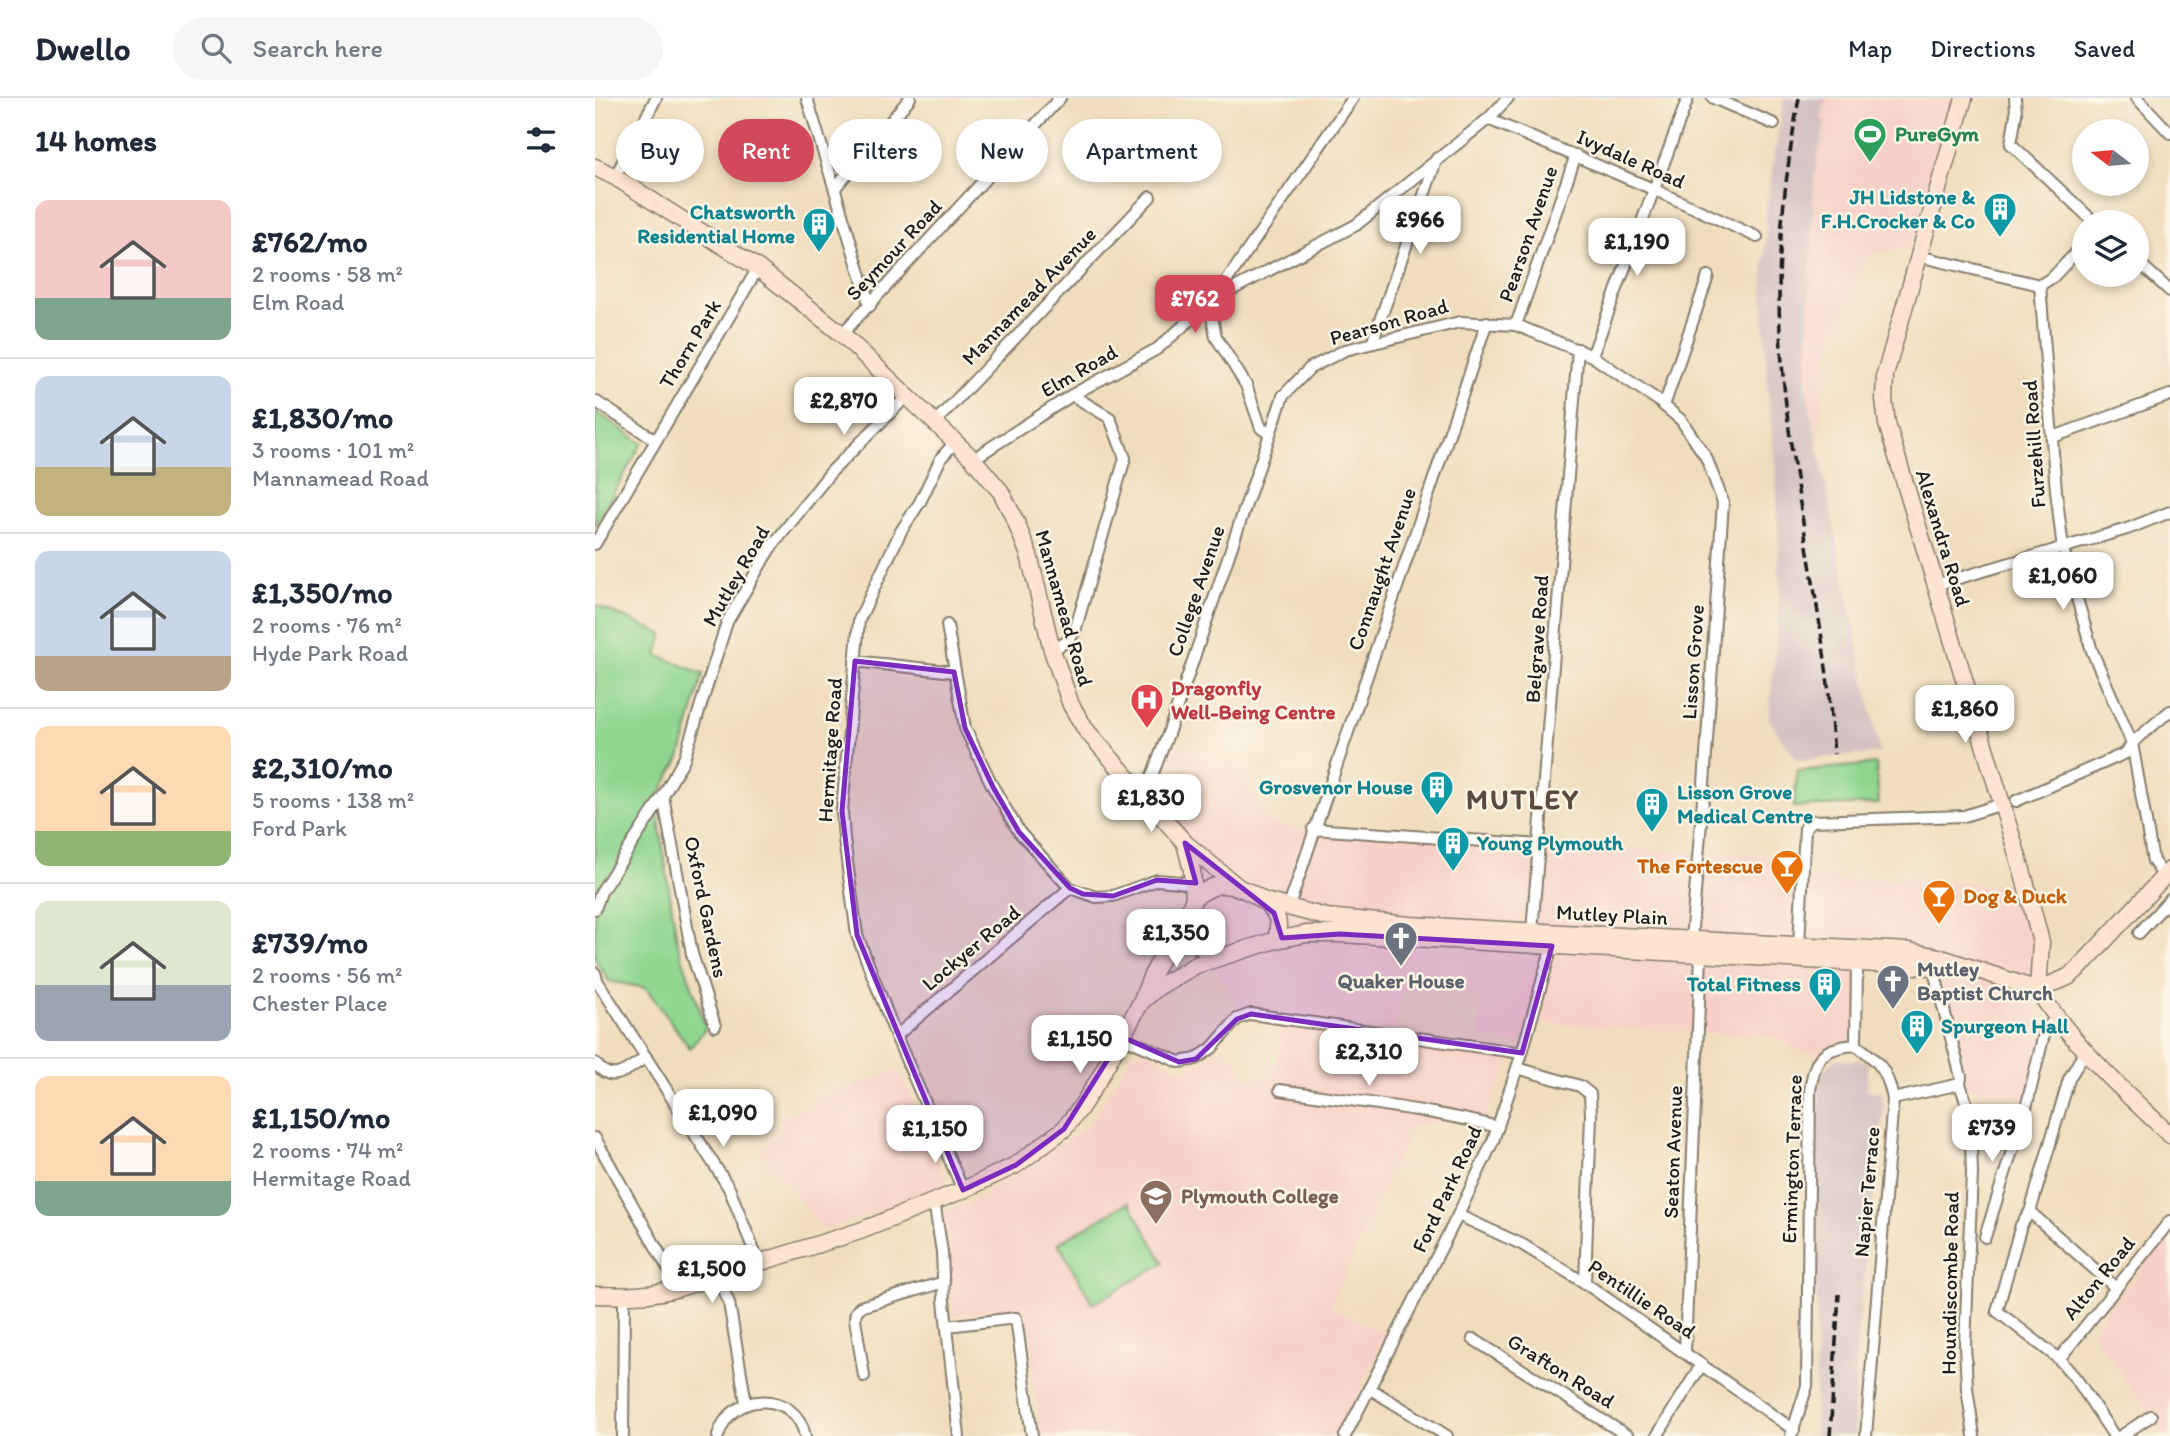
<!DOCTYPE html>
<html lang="en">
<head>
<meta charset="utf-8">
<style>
  body { margin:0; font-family:Itim,sans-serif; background:#f6f6f7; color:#1f2937; height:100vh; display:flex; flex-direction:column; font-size:26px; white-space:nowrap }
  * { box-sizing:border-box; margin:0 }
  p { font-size:23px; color:#747a83 }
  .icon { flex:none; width:38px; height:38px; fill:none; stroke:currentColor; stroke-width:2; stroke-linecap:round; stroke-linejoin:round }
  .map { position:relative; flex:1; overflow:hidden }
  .details { display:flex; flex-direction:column; background:#fff; width:595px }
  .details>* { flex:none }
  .guide { position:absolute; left:21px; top:21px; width:665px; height:63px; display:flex; gap:14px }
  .needle { width:46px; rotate:286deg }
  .buttons { position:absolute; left:1477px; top:21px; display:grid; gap:14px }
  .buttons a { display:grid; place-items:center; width:77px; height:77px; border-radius:50%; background:#fff; box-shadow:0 4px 10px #0003; font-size:35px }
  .price { position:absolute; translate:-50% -60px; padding:0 16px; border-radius:14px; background:#fff; color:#222; font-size:23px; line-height:46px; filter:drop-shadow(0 2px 4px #0008) }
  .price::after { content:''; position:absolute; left:50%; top:42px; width:21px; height:16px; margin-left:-10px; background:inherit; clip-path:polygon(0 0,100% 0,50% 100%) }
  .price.selected { background:#d1495b; color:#fff }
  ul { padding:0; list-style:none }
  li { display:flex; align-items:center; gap:21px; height:175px; padding:0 35px }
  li+li { border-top:2px solid #e0e1e3 }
  li span { display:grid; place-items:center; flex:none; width:196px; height:140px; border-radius:14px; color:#555 }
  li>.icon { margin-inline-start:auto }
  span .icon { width:84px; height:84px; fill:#fffc; stroke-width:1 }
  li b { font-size:30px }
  h2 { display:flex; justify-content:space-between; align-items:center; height:84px; padding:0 35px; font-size:30px }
  .tag { padding:0 24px; border-radius:32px; background:#fff; box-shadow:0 4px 10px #0003; font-size:24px; line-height:63px }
  .tag.selected { background:#d1495b; color:#fff }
  header { display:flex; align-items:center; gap:42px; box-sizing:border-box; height:98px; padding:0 35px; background:#fff; border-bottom:2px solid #e0e1e3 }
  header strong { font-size:33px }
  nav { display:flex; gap:38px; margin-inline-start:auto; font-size:24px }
  .search { width:490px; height:63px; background:#f6f6f7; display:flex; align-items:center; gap:18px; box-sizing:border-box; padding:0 24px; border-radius:38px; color:#747a83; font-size:26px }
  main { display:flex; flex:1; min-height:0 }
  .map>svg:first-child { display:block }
</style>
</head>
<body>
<header>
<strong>Dwello</strong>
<div class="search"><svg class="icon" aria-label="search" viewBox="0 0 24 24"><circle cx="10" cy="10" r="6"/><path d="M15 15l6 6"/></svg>Search here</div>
<nav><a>Map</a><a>Directions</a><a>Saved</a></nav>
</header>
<main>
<section class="details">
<h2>14 homes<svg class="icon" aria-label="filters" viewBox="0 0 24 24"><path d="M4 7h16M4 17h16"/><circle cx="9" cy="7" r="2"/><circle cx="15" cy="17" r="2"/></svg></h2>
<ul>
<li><span style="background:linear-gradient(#f6c9c9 70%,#7fa58c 0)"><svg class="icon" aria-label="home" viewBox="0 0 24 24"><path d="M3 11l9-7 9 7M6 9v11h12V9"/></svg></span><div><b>£762/mo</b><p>2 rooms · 58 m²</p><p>Elm Road</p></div></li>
<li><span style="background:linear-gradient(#c9d6e8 65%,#c2b280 0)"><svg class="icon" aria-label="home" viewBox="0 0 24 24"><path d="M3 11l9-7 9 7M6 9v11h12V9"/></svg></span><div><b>£1,830/mo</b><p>3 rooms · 101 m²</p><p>Mannamead Road</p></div></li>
<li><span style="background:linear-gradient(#c9d6e8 75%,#b9a48a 0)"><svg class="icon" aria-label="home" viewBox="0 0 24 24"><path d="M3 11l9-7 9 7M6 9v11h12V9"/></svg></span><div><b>£1,350/mo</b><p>2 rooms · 76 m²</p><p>Hyde Park Road</p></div></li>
<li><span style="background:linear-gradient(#ffd9b3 75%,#8fb573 0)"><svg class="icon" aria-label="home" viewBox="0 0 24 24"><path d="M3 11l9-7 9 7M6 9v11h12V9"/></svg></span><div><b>£2,310/mo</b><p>5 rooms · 138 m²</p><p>Ford Park</p></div></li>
<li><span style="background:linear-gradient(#dfe7d0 60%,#9aa5b1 0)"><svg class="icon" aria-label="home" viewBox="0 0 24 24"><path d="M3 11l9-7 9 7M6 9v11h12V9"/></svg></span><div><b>£739/mo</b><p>2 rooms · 56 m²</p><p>Chester Place</p></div></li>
<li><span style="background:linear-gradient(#ffd9b3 75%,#7fa58c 0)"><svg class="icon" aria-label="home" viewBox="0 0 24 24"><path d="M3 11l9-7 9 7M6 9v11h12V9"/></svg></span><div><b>£1,150/mo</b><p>2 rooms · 74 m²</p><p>Hermitage Road</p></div></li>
</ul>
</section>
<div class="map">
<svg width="1575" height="1338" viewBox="0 0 1575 1338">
  <rect width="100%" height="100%" fill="#fcf5e5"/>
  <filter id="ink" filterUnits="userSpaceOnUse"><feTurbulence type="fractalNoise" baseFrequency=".0143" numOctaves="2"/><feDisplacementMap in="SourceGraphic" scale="14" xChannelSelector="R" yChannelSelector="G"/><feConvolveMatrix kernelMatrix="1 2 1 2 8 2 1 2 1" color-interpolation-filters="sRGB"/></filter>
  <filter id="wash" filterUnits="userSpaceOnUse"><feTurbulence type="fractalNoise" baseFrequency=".00686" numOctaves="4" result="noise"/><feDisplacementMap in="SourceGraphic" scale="28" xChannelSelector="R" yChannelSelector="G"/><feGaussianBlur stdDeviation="1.57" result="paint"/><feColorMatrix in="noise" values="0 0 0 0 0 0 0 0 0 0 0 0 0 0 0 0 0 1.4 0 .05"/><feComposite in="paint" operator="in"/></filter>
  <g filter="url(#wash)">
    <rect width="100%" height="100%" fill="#f0ddbd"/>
    <g fill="#f7d1c7">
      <polygon points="1231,0 1360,0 1314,150 1287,153 1275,158 1264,173 1242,227 1228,280 1224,350 1211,290 1219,78 1230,23 1226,21"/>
      <polygon points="570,644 646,672 667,719 688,729 945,747 1209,759 1208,781 1342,782 1398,788 1429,779 1446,844 1434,897 1453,928 1433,1002 1365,986 1338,869 1261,863 1261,947 1227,957 1198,950 1182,939 936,925 925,946 884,939 887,900 814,890 806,895 800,934 645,913 605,838 590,745 549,701"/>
      <polygon points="688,921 920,955 889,1021 818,1026 735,1209 792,1236 743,1338 445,1338 431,1211 357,1219 349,1115 387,1099 495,1026 537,955 550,952 585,972 606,966 627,949 642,964 650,978 661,982 678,980"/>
      <polygon points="300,973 307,979 351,1079 347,1088 263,1121 227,1131 166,1051 187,1034 185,1019"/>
      <polygon points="1575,1136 1575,1338 1571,1338 1497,1236 1503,1224"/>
    </g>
    <g fill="#d2bfc0">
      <polygon points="1189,0 1231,0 1226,21 1230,23 1219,78 1211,290 1285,655 1202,662 1174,622 1185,494 1181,376 1172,283 1168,196 1172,104"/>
      <polygon points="1242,961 1273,963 1272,992 1287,994 1289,1011 1261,1248 1259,1338 1220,1338 1224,991 1227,977 1232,969"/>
    </g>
    <g fill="#8fd58f" stroke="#567856" stroke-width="2">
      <polygon points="0,313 47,345 0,428"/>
      <polygon points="1461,464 1468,496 1461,499 1450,465"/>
      <polygon points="0,507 68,536 62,557 108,576 85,660 61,702 82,844 111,930 95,950 51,890 14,883 0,861"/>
      <polygon points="1281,666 1284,706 1199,709 1202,673"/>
      <polygon points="534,1104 569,1165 498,1206 463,1145"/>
    </g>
  </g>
  <g filter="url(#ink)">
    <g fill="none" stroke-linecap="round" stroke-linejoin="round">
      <defs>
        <g id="street">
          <polyline points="212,0 275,208"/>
          <polyline points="1118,0 1179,26"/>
          <polyline points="1420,0 1421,16 1416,46 1499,124"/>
          <polyline points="1542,0 1575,35"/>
          <polyline points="893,21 1058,91 1162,139"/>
          <polyline points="20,79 61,0"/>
          <polyline points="240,90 315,0"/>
          <polyline points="1323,158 1445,187 1458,179 1489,146"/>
          <polyline points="1542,163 1575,193"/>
          <polyline points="1445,187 1461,393 1468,451 1497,553 1537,645 1558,763 1569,778"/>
          <polyline points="921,227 981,57"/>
          <polyline points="247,236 465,0"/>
          <polyline points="777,245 842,60"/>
          <polyline points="997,258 1093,0"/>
          <polyline points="0,303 60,342"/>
          <polyline points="1069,308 1113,178"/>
          <polyline points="341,323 555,99"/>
          <polyline points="674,336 666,330 651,287 621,239 616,214 619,201 758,0"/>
          <polyline points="1458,339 1575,297"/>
          <polyline points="361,343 346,360 325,404 306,433 264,522 247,713 249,741 262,837 301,938 368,1092"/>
          <polyline points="378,361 477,297 562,251 619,201 761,127 893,21 913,0"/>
          <polyline points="0,446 163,170"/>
          <polyline points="1340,487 1532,431 1575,414"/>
          <polyline points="352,527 370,630 398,689 424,734 475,790 501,799 518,798 562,782 585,784 598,788"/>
          <polyline points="457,552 473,543 480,533 530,360 515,320 477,297"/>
          <polyline points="260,563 359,574"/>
          <polyline points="68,698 97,856 120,928"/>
          <polyline points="548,701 573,636 688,298 715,270 750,252 865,224 921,227 997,258 1061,301 1086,322 1111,359 1128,404 1108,701 1096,842"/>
          <polyline points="1421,703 1531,655 1537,645 1575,613"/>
          <polyline points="718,731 945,747"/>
          <polyline points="0,811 6,794 68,698 89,661 132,524 174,452 235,375 313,297"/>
          <polyline points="693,811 892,224"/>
          <polyline points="937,834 983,251"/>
          <polyline points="1544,835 1575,801"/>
          <polyline points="1204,847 1210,730 1217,723 1369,718 1407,706"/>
          <polyline points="1338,869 1366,979 1365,986 1375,1016 1377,1075 1370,1247 1372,1290 1379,1338"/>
          <polyline points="0,875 3,884 134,1090 164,1165"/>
          <polyline points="301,938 475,790"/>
          <polyline points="527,939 584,964 601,961 617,950 642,921 656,916 927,955"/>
          <path d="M1261,947c24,17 31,25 37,54l-27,337"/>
          <polyline points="1261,947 1262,864"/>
          <polyline points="1490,953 1474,981 1435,1114 1426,1127 1402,1213 1464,1261 1482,1282 1519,1338"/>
          <path d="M0,965c17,23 33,6 51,-6"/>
          <polyline points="922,970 985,988 995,996 996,1017 990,1185"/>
          <path d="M685,992c73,11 147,19 218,37"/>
          <polyline points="1298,1001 1365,986"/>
          <polyline points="0,1040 84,1190"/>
          <polyline points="339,1103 347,1154 349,1203 364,1338"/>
          <polyline points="1435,1114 1521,1190"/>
          <polyline points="863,1117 928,1147 990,1185 1199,1332"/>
          <polyline points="1390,1139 1433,1002 1450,932 1461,920"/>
          <polyline points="122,1177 134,1205 151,1305"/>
          <polyline points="352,1228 421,1220 437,1338"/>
          <polyline points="878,1241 1033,1338"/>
          <polyline points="1090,1253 1106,856"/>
          <polyline points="1464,1261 1575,1123"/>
          <polyline points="269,1278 260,1221 261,1214 265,1209 349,1184"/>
          <polyline points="774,1290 852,1338"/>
          <polyline points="28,1338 29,1198"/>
          <path d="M123,1338c12,-45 78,-47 87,0"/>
          <polyline points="750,1338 863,1117 898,1043 927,955 957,848"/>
          <polyline points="1062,1338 1107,1266"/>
          <path d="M1196,1338l16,-50 3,-295c5,-34 11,-43 46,-46"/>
          <polyline points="1526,1338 1556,1318"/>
        </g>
        <g id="secondary">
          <polyline points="1369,0 1290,277 1289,301 1292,326 1429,779 1446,844 1443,892"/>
          <polyline points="0,69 20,79 163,170 247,236 378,361 406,394 421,424 434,457 457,552 476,607 491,632 590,745 643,789"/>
          <polyline points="590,745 597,772 599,799"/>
          <polyline points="666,802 731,819 815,827 1314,853 1344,859 1443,892"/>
          <path d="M625,859c-23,-8 -25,-14 -34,-36l8,-24c8,-4 17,-11 26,-12 18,-1 44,12 54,27 6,9 4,18 2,28"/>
          <path d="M1443,892c35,56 85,100 132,145"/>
          <polyline points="1443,892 1473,879 1484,870 1575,772"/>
          <polyline points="546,904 563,889 601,867 681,842 711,836 745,836 1338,869 1366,868"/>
          <path d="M0,1197c29,1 55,1 84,-7l181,-57 103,-41 53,-25 48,-36 17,-22 16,-25 44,-80 11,-27 18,-33 16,-21"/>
        </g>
      </defs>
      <use href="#street" stroke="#867c6c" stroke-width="14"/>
      <use href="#secondary" stroke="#867c6c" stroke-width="19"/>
      <use href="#street" stroke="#fff" stroke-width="10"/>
      <use href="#secondary" stroke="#fee3d1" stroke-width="16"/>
      <g stroke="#1c1c1c" stroke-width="3.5" stroke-dasharray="10 5" stroke-linecap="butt">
        <path d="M1204,0c-14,77 -23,155 -19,233 5,109 29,215 44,322 5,34 7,67 10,101"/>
        <polyline points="1235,1338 1244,1196"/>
      </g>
    </g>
  </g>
  <path fill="#7b2cbf" fill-opacity="0.2" stroke="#7b2cbf" stroke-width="5" stroke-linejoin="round" d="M260,563l99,11 11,56 28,59 26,45 51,56 13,6 30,2 44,-16 39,3 -11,-40 89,70 8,25 58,-4 212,12 -30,107 -271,-39 -14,5 -41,40 -17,3 -57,-25 -58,92 -48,36 -53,25 -106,-255 -15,-124z"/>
  <defs>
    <symbol id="stadium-pin" viewBox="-11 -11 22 30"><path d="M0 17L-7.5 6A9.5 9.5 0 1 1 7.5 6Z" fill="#2e9e5b" stroke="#fcf5e5"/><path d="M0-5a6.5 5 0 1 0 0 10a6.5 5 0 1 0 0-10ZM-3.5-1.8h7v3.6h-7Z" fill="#fff"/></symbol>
    <symbol id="building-pin" viewBox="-11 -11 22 30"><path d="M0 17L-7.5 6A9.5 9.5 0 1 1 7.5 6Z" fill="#0f9aa8" stroke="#fcf5e5"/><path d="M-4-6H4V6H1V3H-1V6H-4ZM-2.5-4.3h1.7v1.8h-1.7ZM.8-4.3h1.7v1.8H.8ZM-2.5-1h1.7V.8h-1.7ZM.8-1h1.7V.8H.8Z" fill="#fff"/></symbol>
    <symbol id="hospital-pin" viewBox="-11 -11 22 30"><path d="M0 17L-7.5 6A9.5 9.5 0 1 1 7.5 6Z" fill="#e0444e" stroke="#fcf5e5"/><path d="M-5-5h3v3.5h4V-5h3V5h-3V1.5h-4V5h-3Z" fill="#fff"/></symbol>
    <symbol id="bar-pin" viewBox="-11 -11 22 30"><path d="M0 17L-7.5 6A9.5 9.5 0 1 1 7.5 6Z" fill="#e8710a" stroke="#fcf5e5"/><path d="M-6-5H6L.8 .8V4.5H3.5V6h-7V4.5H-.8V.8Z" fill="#fff"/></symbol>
    <symbol id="church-pin" viewBox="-11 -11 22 30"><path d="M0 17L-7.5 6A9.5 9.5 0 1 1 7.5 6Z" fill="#6b7280" stroke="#fcf5e5"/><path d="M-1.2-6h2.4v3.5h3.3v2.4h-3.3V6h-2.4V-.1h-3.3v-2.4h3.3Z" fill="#fff"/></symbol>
    <symbol id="school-pin" viewBox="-11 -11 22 30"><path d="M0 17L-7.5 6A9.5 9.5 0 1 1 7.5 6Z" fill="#8d6e63" stroke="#fcf5e5"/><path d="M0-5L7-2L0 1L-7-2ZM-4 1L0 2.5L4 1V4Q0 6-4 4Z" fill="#fff"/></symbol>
  </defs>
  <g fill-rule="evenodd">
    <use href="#stadium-pin" x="1256" y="17" width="38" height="52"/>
    <use href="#building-pin" x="1386" y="92" width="38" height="52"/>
    <use href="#building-pin" x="205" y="107" width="38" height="52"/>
    <use href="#hospital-pin" x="533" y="583" width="38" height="52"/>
    <use href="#building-pin" x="823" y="670" width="38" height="52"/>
    <use href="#building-pin" x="1038" y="687" width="38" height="52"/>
    <use href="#building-pin" x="839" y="726" width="38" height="52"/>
    <use href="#bar-pin" x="1173" y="749" width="38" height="52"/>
    <use href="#bar-pin" x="1325" y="779" width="38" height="52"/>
    <use href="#church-pin" x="787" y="821" width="38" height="52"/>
    <use href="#church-pin" x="1279" y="864" width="38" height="52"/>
    <use href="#building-pin" x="1211" y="867" width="38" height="52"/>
    <use href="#building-pin" x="1303" y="909" width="38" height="52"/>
    <use href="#school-pin" x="542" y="1079" width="38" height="52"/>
  </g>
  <g text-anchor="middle" stroke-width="5" stroke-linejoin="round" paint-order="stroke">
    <g font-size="21" font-weight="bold" fill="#27864d" stroke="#fcf5e5" text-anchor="start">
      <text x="1300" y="43">PureGym</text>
    </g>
    <g font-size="21" fill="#1c1c1c" stroke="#fcf5e5">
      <text transform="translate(1036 61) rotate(24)" y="7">Ivydale Road</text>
      <text transform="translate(933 136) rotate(-71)" y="7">Pearson Avenue</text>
      <text transform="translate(299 152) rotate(-47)" y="7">Seymour Road</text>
      <text transform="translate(434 198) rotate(-46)" y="7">Mannamead Avenue</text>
      <text transform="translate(794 224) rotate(-16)" y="7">Pearson Road</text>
      <text transform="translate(95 246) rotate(-59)" y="7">Thorn Park</text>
      <text transform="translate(484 273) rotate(-30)" y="7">Elm Road</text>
      <text transform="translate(1439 346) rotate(-94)" y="7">Furzehill Road</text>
      <text transform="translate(1348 440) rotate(73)" y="7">Alexandra Road</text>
      <text transform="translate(787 471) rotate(-71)" y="7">Connaught Avenue</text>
      <text transform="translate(141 478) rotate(-60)" y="7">Mutley Road</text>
      <text transform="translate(601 493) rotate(-71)" y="7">College Avenue</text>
      <text transform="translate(469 510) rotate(74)" y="7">Mannamead Road</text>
      <text transform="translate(942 541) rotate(-86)" y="7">Belgrave Road</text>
      <text transform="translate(1098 564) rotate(-86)" y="7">Lisson Grove</text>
      <text transform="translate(235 652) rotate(-86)" y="7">Hermitage Road</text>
      <text transform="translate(111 809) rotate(78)" y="7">Oxford Gardens</text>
      <text transform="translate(1017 817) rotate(3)" y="7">Mutley Plain</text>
      <text transform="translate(376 850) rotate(-40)" y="7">Lockyer Road</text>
      <text transform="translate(1078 1054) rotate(-88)" y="7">Seaton Avenue</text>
      <text transform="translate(1197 1061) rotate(-88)" y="7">Ermington Terrace</text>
      <text transform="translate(852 1091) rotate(-65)" y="7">Ford Park Road</text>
      <text transform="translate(1272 1094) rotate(-85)" y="7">Napier Terrace</text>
      <text transform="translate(1504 1180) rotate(-51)" y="7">Alton Road</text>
      <text transform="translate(1355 1185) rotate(-89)" y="7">Houndiscombe Road</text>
      <text transform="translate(1047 1201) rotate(34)" y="7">Pentillie Road</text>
      <text transform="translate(966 1273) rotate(32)" y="7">Grafton Road</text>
    </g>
    <g font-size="21" font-weight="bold" fill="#0d838f" stroke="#fcf5e5" text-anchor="end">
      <text x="1380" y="106">JH Lidstone &amp;<tspan x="1380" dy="24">F.H.Crocker &amp; Co</tspan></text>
      <text x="200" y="121">Chatsworth<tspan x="200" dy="24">Residential Home</tspan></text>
      <text x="818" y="696">Grosvenor House</text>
      <text x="1082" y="701" text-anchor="start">Lisson Grove<tspan x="1082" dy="24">Medical Centre</tspan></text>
      <text x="882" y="752" text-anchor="start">Young Plymouth</text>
      <text x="1206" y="893">Total Fitness</text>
      <text x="1346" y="935" text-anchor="start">Spurgeon Hall</text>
    </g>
    <g font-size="21" font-weight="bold" fill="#be3a42" stroke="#fcf5e5" text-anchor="start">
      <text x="576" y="597">Dragonfly<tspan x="576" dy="24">Well-Being Centre</tspan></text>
    </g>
    <g font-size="21" font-weight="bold" fill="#c56008" stroke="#fcf5e5" text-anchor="end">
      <text x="1168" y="775">The Fortescue</text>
      <text x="1368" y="805" text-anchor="start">Dog &amp; Duck</text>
    </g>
    <g font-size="21" font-weight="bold" fill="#5b616d" stroke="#fcf5e5" text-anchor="start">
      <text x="1322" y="878">Mutley<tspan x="1322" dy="24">Baptist Church</tspan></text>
      <text x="806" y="890" text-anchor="middle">Quaker House</text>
    </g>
    <g font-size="21" font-weight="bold" fill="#785e54" stroke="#fcf5e5" text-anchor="start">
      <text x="586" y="1105">Plymouth College</text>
    </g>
    <g font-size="28" font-weight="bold" letter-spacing="2" fill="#5b483f" stroke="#fcf5e5">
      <text x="928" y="711">MUTLEY</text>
    </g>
  </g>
</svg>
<div class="buttons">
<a><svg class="needle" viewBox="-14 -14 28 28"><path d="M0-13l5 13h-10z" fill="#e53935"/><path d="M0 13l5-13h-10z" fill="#747a83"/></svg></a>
<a><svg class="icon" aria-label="layers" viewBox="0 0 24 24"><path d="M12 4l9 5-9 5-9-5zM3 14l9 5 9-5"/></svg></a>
</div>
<b class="price" style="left:825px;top:158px">£966</b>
<b class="price" style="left:1042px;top:180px">£1,190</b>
<b class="price selected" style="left:600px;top:237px">£762</b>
<b class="price" style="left:249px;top:339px">£2,870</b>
<b class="price" style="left:1468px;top:514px">£1,060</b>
<b class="price" style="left:1370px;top:647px">£1,860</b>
<b class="price" style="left:556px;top:736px">£1,830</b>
<b class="price" style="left:581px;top:871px">£1,350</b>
<b class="price" style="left:485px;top:977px">£1,150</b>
<b class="price" style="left:774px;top:990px">£2,310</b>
<b class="price" style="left:128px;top:1051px">£1,090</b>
<b class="price" style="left:1397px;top:1066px">£739</b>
<b class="price" style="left:340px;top:1067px">£1,150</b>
<b class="price" style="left:117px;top:1207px">£1,500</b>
<div class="guide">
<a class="tag">Buy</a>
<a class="tag selected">Rent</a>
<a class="tag">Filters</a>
<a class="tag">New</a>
<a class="tag">Apartment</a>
</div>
</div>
</main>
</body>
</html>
